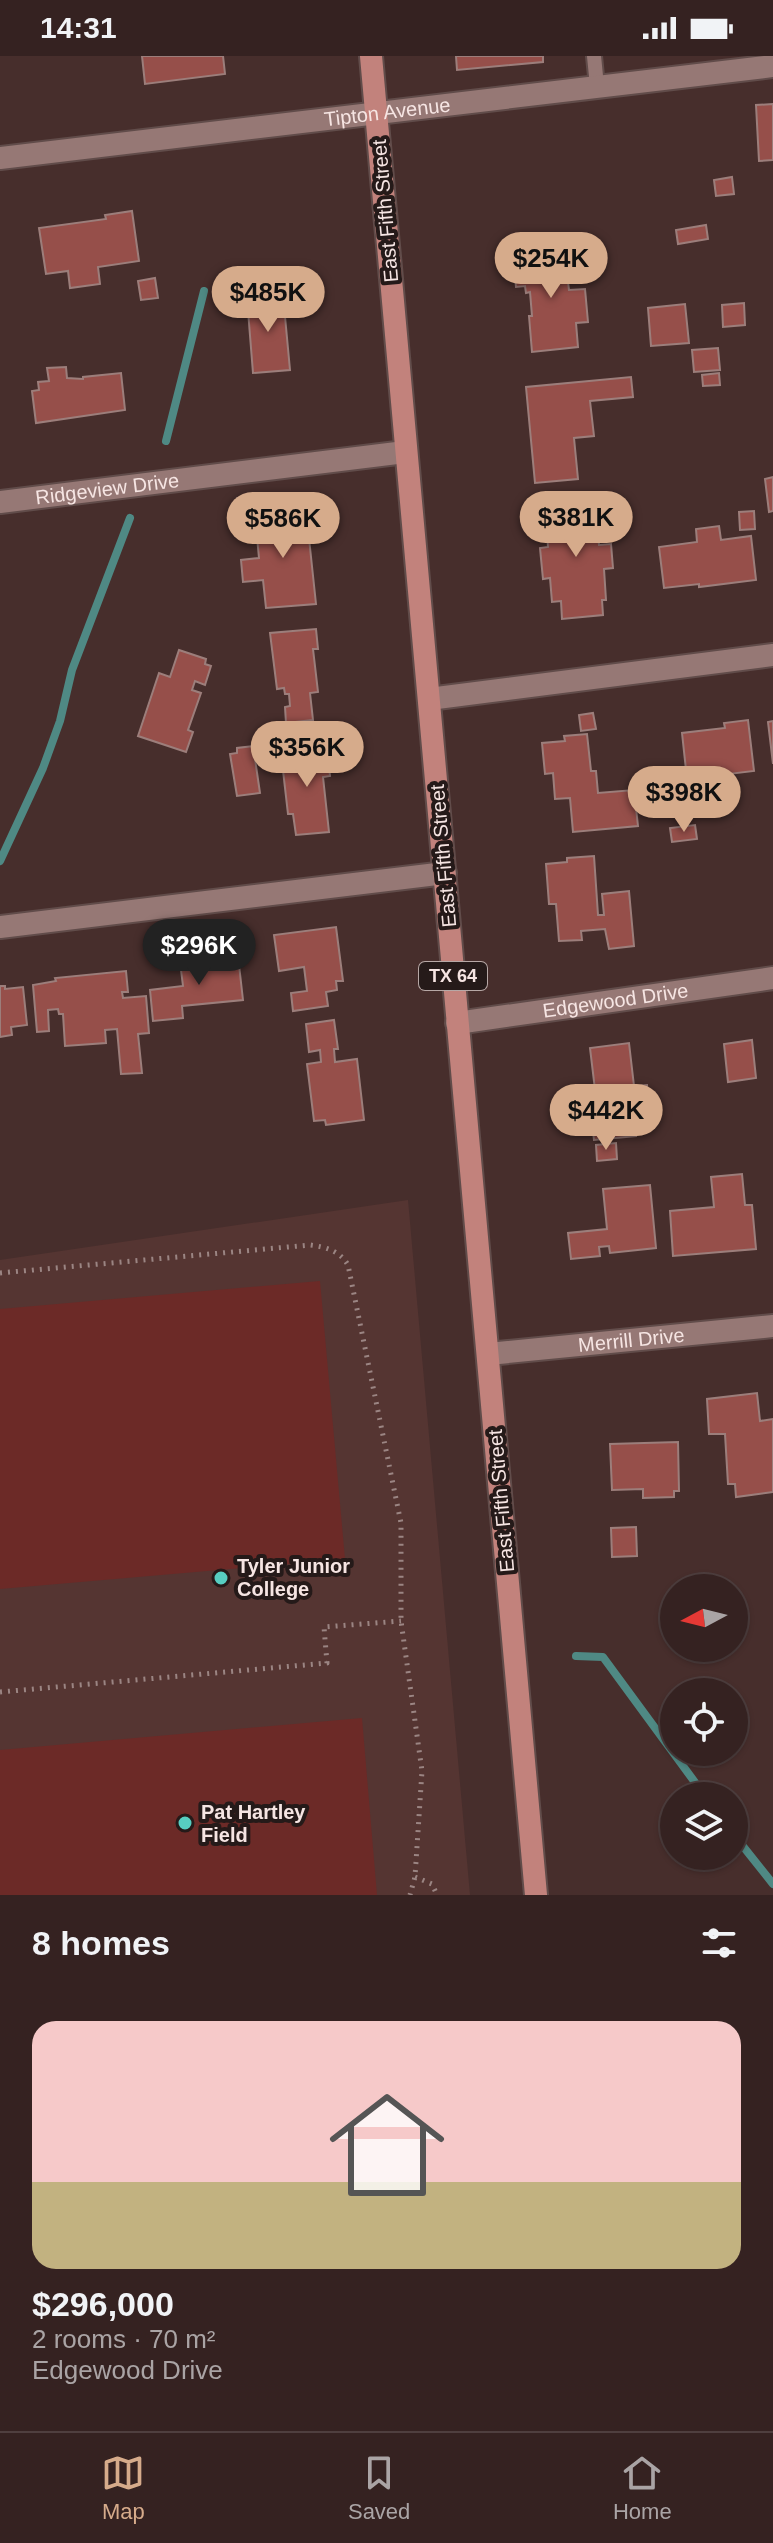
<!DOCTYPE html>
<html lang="en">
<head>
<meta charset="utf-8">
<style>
  body { margin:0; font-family:Helvetica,sans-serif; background:#402f2e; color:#f1f3f6; height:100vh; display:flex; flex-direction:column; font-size:30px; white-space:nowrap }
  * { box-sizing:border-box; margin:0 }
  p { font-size:26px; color:#aaa4a5 }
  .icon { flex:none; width:44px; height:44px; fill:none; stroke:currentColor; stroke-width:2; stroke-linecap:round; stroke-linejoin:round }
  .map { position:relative; height:1839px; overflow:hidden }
  .details { display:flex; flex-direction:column; background:#352221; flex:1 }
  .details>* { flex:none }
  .needle { width:52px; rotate:263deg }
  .fabs { position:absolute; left:660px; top:1518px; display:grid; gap:16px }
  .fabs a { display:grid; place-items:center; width:88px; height:88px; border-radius:50%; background:#352221; box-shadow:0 2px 6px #0004,0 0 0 2px #4f3f3f; font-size:40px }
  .price { position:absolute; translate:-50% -68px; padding:0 18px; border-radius:28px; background:#d6ab8b; color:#111; font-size:26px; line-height:52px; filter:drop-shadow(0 2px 4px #0008) }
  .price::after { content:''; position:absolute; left:50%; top:48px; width:24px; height:18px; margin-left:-12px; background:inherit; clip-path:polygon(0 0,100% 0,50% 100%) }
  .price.active { background:#222; color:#fff }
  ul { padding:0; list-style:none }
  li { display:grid; align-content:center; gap:16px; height:424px; padding:0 32px }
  li span { display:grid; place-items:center; height:248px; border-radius:24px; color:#555 }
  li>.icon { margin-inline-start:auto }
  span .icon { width:144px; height:144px; fill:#fffc; stroke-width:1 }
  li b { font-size:34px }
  h2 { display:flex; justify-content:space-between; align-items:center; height:96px; padding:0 32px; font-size:34px }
  .status { display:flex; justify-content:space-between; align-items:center; height:56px; padding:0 40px; background:#352221; direction:ltr }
  .status svg { height:22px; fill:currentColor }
  .tabs { display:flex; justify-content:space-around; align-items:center; height:112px; border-top:2px solid #4f3f3f; background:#352221; font-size:22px; color:#aaa4a5 }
  .tabs a { display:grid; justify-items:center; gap:4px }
  .tabs .active { color:#d6ab8b }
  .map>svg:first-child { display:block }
</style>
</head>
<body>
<div class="status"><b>14:31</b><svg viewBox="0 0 49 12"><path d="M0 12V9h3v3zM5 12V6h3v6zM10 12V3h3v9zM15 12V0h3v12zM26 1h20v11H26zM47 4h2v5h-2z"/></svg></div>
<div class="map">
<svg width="773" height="1839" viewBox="0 0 773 1839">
  <rect width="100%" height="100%" fill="#472e2c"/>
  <polygon fill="#553532" points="408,1144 470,1839 0,1839 0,1204"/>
  <g fill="#6c2a27">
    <polygon points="320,1225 345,1503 0,1533 0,1253"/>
    <polygon points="362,1662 377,1839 0,1839 0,1694"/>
  </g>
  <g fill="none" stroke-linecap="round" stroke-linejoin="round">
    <g stroke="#4f8984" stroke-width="8">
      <polyline points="166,385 204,235"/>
      <polyline points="0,805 43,712 60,665 72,614 130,462"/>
      <polyline points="576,1600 603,1601 705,1740"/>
      <polyline points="734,1779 773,1828"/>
    </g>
  </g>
  <g fill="#964f4a" stroke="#9c7e7b" stroke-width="2">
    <polygon points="142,0 223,0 225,18 145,28"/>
    <polygon points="456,0 543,0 543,6 457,14"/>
    <polygon points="773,48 773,104 759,105 756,49"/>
    <polygon points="732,121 734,138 716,140 714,124"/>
    <polygon points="132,155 139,205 98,211 100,228 70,232 68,215 46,218 39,172 106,163 105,159"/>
    <polygon points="706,169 708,183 678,188 676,174"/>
    <polygon points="567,195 570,226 568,226 569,234 585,233 588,266 576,267 578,291 532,296 529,260 532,260 530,236 526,237 525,230 516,231 513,200"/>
    <polygon points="155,222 158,242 141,244 138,225"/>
    <polygon points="283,239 290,314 253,317 247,242"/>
    <polygon points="744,247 745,269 723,271 722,249"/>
    <polygon points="685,248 689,287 651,290 648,252"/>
    <polygon points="718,292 720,314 694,316 692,294"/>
    <polygon points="66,311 67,322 83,323 83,321 121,317 125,354 36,367 32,335 39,334 38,326 49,325 47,312"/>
    <polygon points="719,317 720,329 703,330 702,319"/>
    <polygon points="631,321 633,341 590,345 594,380 574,382 578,423 535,427 526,331"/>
    <polygon points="773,421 773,455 769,456 765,423"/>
    <polygon points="255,439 257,455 239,457 237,442"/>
    <polygon points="595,445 599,489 611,488 613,512 604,513 606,544 602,544 603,559 562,563 561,545 552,546 550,522 543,523 540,492 548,491 545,449"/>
    <polygon points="306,454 316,548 266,552 263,524 243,526 241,504 259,502 255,460"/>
    <polygon points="754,455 755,473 740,474 739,456"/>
    <polygon points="719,470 721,484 751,480 756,524 699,531 699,528 664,532 659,491 697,486 696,473"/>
    <polygon points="316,573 318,593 313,593 318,636 310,637 313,664 286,667 285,651 290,650 289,638 285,638 284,632 277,633 270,577"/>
    <polygon points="179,594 206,603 205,608 211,610 205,629 195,625 192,634 201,637 188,674 193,676 186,696 138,680 159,617 170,621"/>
    <polygon points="593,657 596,673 581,675 579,659"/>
    <polygon points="748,664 754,715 687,723 682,677 725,672 724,667"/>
    <polygon points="773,665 773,708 768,666"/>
    <polygon points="587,678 591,715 596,715 598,737 634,734 638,770 573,776 570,742 555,743 553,717 545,718 542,687 565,685 564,680"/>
    <polygon points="263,689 264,702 255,703 260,737 237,740 230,698 237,697 237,692"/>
    <polygon points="327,691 330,720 323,721 329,776 296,779 293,758 288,758 281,697 303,694 304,698 309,698 309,693"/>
    <polygon points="719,746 720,760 705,761 703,748"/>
    <polygon points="695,769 697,783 672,786 670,772"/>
    <polygon points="594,800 598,859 604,859 602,838 629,835 634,890 609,893 605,873 581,875 582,884 559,885 556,848 549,848 546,808 567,806 567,802"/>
    <polygon points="336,871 343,925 336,925 337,934 326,936 328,950 293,955 291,937 307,935 304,911 279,915 274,879"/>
    <polygon points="238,900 243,944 182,950 183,962 153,965 150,934 183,930 180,906"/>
    <polygon points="126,915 128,936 122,936 123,942 146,940 149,977 138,978 142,1017 121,1018 117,973 105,974 106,987 65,990 63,958 59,958 58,953 48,954 49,975 37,976 33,929 56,925 55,922"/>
    <polygon points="0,930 5,930 5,933 23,931 27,969 11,971 12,979 0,981"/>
    <polygon points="334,964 338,993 334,993 335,1006 357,1003 364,1064 326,1069 325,1064 314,1065 307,1008 321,1006 320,994 309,996 306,968"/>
    <polygon points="752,984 756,1022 728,1026 724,988"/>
    <polygon points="629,987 634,1030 647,1029 650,1053 634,1055 636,1080 594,1084 589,1043 596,1042 590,992"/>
    <polygon points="616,1087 617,1103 597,1105 596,1089"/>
    <polygon points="742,1118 745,1149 752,1149 756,1193 673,1200 670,1155 714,1151 711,1121"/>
    <polygon points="650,1129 656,1192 610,1197 609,1190 599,1191 600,1200 571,1203 568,1177 607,1173 603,1133"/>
    <polygon points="757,1337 760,1365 773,1363 773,1436 736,1441 735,1428 728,1428 725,1378 709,1378 707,1343"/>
    <polygon points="678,1386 679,1435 674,1435 674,1441 643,1442 643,1433 612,1434 610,1388"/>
    <polygon points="636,1471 637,1500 612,1501 611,1472"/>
  </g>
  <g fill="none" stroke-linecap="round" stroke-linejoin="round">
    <defs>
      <polyline id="service" points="594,0 597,30"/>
      <g id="minor">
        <path id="s1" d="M0,102l773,-92"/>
        <path id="s2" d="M0,446l405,-50"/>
        <polyline points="429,643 773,599"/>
        <polyline points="0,871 445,817"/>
        <path id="s3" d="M457,967l316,-45"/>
        <path id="s4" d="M488,1298l285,-28"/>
      </g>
      <polyline id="primary" points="371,0 536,1839"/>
    </defs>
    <use href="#service" stroke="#614c4a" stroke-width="18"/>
    <use href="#minor" stroke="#614c4a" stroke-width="26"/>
    <use href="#primary" stroke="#614c4a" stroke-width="26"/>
    <g stroke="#9b8583" stroke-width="5" stroke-dasharray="2 6" stroke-linecap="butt">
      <path d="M0,1217l310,-28c16,2 30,6 38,20l53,258v98l21,150 -7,106 -5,18"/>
      <polyline points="0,1636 327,1607 324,1571 401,1565"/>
      <polyline points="415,1821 432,1828 437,1839"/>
    </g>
    <use href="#service" stroke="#967875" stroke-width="14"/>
    <use href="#minor" stroke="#967875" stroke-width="22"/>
    <use href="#primary" stroke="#c2827c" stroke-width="22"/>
  </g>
  <g fill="#57cec1" stroke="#251a19" stroke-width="3">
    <circle cx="221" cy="1522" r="8"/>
    <circle cx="185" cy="1767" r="8"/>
  </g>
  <g text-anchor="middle" stroke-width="8" stroke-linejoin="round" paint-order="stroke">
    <rect fill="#251a19" stroke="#b7a8a6" stroke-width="2" x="419" y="906" width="68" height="28" rx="6"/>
    <g font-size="18" font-weight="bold" fill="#f6e5e3">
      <text x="453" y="926">TX 64</text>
    </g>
    <g font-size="20" fill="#f6e5e3" stroke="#251a19">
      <text dy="7" stroke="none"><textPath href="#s1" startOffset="390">Tipton Avenue</textPath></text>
      <text transform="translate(385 155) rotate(-95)" y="7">East Fifth Street</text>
      <text dy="7" stroke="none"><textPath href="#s2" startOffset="108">Ridgeview Drive</textPath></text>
      <text transform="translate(443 800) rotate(-95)" y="7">East Fifth Street</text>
      <text dy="7" stroke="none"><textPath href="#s3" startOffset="160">Edgewood Drive</textPath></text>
      <text dy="7" stroke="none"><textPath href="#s4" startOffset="144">Merrill Drive</textPath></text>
      <text transform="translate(501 1445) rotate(-95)" y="7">East Fifth Street</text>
    </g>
    <g font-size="20" font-weight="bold" fill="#f6e5e3" stroke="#251a19" text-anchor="start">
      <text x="237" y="1517">Tyler Junior<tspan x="237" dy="23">College</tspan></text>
      <text x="201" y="1763">Pat Hartley<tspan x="201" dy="23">Field</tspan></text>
    </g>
  </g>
</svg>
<div class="fabs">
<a><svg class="needle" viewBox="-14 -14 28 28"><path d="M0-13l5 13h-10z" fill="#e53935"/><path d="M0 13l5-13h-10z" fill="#aaa4a5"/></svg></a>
<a><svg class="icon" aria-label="locate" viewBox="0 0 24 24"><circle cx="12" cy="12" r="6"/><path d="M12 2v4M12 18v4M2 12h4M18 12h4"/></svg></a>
<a><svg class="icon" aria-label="layers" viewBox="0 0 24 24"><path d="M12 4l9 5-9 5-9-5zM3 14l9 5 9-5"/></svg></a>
</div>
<b class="price" style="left:551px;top:244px">$254K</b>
<b class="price" style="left:268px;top:278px">$485K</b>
<b class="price" style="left:576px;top:503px">$381K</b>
<b class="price" style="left:283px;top:504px">$586K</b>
<b class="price" style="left:307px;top:733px">$356K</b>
<b class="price" style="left:684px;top:778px">$398K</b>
<b class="price active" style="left:199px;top:931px">$296K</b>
<b class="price" style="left:606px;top:1096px">$442K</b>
</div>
<section class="details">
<h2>8 homes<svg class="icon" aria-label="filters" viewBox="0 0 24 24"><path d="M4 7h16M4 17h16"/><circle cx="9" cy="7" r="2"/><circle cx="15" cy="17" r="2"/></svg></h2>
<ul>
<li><span style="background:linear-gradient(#f6c9c9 65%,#c2b280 0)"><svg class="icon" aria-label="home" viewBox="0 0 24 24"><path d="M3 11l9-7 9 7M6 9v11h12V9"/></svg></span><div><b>$296,000</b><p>2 rooms · 70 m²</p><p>Edgewood Drive</p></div></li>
</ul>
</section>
<nav class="tabs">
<a class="active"><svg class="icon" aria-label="map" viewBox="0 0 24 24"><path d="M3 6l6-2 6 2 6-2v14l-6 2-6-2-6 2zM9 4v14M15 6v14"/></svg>Map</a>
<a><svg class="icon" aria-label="saved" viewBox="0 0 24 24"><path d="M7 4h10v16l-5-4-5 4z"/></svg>Saved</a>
<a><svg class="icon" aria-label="home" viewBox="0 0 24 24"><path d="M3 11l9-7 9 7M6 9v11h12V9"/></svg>Home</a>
</nav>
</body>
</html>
